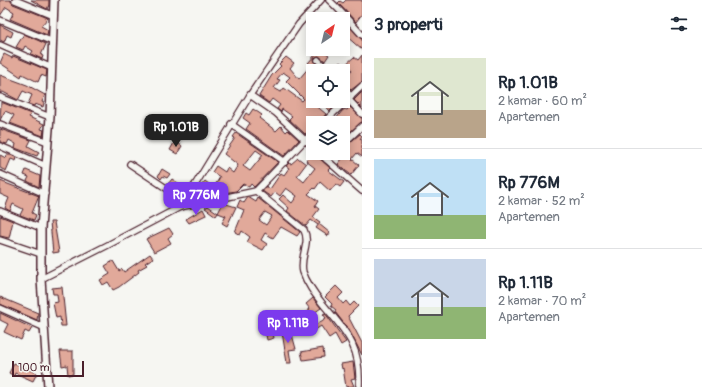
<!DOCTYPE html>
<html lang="id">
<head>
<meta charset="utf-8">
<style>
  body { margin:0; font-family:Pangolin,sans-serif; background:#f2f2f3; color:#1f2937; height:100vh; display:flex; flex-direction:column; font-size:15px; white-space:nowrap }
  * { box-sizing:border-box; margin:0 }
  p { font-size:13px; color:#747a83 }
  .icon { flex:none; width:22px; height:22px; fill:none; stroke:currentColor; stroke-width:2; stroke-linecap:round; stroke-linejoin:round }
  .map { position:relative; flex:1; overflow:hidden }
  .side { display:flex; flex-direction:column; background:#fff; width:340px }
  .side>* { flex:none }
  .needle { width:26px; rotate:35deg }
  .fabs { position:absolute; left:306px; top:12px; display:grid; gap:8px }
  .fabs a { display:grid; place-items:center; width:44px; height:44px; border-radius:0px; background:#fff; box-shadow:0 2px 10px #0003; font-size:20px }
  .scale { position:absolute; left:12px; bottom:10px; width:72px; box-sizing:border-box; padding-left:4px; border:2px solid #4a1f2b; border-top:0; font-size:11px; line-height:14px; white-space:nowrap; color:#4a1f2b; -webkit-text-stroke:3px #f6f6f2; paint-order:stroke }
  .price { position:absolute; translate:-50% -34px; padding:0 9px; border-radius:8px; background:#7c3aed; color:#fff; font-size:13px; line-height:26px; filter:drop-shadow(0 1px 2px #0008) }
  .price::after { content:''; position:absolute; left:50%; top:24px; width:12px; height:9px; margin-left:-6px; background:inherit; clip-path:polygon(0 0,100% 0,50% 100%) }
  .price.on { background:#222; color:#fff }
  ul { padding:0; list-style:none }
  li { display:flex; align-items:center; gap:12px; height:100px; padding:0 12px }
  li+li { border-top:1px solid #e0e1e3 }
  li span { display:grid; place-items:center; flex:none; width:112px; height:80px; border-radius:0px; color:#555 }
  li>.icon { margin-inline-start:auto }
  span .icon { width:48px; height:48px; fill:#fffc; stroke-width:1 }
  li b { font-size:17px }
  h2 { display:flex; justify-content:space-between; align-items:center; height:48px; padding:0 12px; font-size:17px }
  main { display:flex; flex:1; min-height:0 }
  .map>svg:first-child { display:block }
</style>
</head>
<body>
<main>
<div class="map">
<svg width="362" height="387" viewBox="0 0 362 387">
  <rect width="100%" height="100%" fill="#f6f6f2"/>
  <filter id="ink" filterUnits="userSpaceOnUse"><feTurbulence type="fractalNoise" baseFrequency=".025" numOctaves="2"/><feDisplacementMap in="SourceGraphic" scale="8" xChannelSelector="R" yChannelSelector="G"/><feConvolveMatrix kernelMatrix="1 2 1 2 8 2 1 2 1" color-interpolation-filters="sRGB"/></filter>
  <g filter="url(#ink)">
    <g fill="#e1a99a" stroke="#4a1f2b" fill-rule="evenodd">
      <polygon points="0,0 10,0 13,4 48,18 41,26 48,30 47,35 10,19 14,12 6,7 0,16"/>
      <polygon points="31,0 49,0 49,5 47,9"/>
      <polygon points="346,0 362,0 362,14 356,22 338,3 340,1 343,3"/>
      <polygon points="343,20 362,39 362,50 345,35 343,38"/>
      <polygon points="0,25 13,32 11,37 7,35 4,42 0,40"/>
      <polygon points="24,34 46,44 41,55 43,56 42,59 31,54 33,51 25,46 23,50 16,47"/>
      <path d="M316,49h11l-2,3 4,3 -4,6 -6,-5 -5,2 1,5 7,8h-9v19l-6,8 19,16 -7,9h-6v6l-8,5 -16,-15 3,-3 -10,-7 -1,3 -4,-3 3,-4 -8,-6 -3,4 -10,-7 13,-21 9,-9 -2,-2 7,-7 8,6 -4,5 9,11 12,-14 -3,-2 8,-9 -2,-2zM283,72l7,5 -4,4 18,18 -2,2 -18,-13 -3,4 -7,-4 6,-8 -3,-1z"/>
      <polygon points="4,54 12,58 13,56 47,70 46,77 41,75 38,82 22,74 21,77 0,63"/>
      <polygon points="362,55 362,82 351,90 343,83 343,75 345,77 352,70 346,64 354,57 358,60"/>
      <polygon points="333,62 337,66 340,62 343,65 338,71 332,71 330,66"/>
      <polygon points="0,75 27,85 45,95 42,102 44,103 43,107 35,104 34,106 28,104 32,95 23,91 18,100 3,92 0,93"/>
      <polygon points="362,92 362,108 354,100"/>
      <polygon points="321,101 333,101 336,105 330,111"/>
      <polygon points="1,102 31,114 29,117 44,124 41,129 44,130 43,136 10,123 14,115 5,111 0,120"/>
      <polygon points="350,107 362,118 362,122 349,133 343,127 343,123 340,123 336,119 342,111 345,109 347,110"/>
      <polygon points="253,109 262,115 259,118 276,131 281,126 286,132 288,130 299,140 284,156 246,129 250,123 243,118 246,113 249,115"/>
      <polygon points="0,129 31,140 28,146 39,152 37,156 15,148 16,144 9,140 7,144 0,142"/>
      <path d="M236,133l42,29 -24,25 -3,-3 -2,3 -6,-3 -7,7 -12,2 -10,-6 6,-10 -8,-5 4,-6 9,6 2,-4 6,5 5,-8 -14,-11 11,-16 -2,-1zM256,150l7,5 -13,16 -7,-5z"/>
      <polygon points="360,134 362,136 360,139 362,140 362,157 357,153 352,159 359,165 351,175 338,164 342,159 337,155 337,153 343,153 343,148"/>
      <polygon points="175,141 182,146 177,154 170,150"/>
      <polygon points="313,152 330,168 328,170 344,182 340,187 336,184 330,191 320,182 315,189 314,188 308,194 318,201 315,206 319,209 313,217 320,222 318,225 311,220 306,226 287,211 289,208 279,199 283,195 292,203 297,196 286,188 280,196 275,192 271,197 262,191 266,186 270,189 281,173 284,175 289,168 286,166 289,163 291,164 298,158 306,164 297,176 304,182 315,168 306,161"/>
      <polygon points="0,155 6,158 7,155 11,155 17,158 16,161 11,159 6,171 0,168"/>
      <polygon points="162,169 170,174 167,178 163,176 161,179 158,176"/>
      <polygon points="26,170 40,176 39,187 27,181 29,177 24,175"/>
      <polygon points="172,179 187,189 183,194 168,184"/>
      <polygon points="0,181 39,196 32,213 36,215 34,220 20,215 23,209 13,204 10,211 5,208 9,198 0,194"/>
      <polygon points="205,181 214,188 207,197 201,193 194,199 192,197"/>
      <path d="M248,197l8,5 2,-4 42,34 -3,4 -16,-9 -8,11 -8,-5 -4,7 6,4 -4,6 -16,-8 3,-5 -8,-6 -2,4 -5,-3 9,-22 -7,-3 3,-7 4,3zM265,212l7,4 -6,9 -7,-5z"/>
      <polygon points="223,203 236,207 227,226 222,223 226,216 218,213"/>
      <polygon points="208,206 218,213 216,216 205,208"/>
      <polygon points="203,209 206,215 189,223 186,219"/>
      <polygon points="0,216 13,221 9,238 0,236"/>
      <polygon points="50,222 54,222 59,252 53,253"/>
      <polygon points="319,224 330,233 328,236 316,228"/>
      <polygon points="169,228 173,234 168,238 171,243 154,252 146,239"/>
      <polygon points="150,254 153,258 145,263 147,265 138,270 139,272 119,287 113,290 108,282 103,285 100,280 110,274 105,266 113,261 119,271 122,269 124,272"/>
      <polygon points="336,286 343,293 338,298 343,304 346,301 350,306 354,302 358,306 348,316 362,343 362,355 349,330 335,312 336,310 331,306 332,304 325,297"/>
      <polygon points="62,287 66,326 61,326 60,317 56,318 53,303 58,302 57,294 53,294 52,288"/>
      <polygon points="0,297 38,313 37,320 0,304"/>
      <polygon points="313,298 321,308 311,315 317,324 326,318 323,314 325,313 346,342 341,345 335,334 329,338 321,326 315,330 303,314 310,309 306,304"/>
      <polygon points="0,313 32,328 29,333 25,331 21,340 4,332 8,324 0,320"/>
      <polygon points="272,328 274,338 267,340 265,330"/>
      <polygon points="291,331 296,349 289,350 291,363 287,363 282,332"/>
      <polygon points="323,348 324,357 303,360 301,352"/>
      <polygon points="60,351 73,351 73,374 68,375 67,365 62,366"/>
      <polygon points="353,362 355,378 351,379 354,386 346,387 343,368 342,369 341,364"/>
      <polygon points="14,363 37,373 33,381 15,373 14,376 9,373"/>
    </g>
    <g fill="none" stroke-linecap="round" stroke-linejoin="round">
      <defs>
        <g id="minor">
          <polyline points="15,0 54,16"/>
          <path d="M329,0c12,11 22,23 33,35"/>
          <polyline points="0,20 53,42"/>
          <polyline points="0,45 52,68"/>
          <polyline points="318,60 328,71"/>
          <polyline points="343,87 351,97"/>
          <polyline points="0,97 50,117"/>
          <polyline points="348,99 362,114"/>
          <polyline points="323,123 362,86"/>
          <polyline points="0,124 48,142"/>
          <polyline points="231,124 285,162"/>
          <polyline points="313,133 305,140 276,113 250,95 299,24 321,0"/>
          <polyline points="343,144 362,126"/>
          <polyline points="0,146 46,166"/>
          <polyline points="319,153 362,191"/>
          <polyline points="327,160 333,153"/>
          <polyline points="130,164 184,200"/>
          <polyline points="0,174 45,194"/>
          <path d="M256,191l48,39c7,14 -5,27 -1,42 4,12 11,21 19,31 25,30 39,43 37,84"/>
          <polyline points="180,207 195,185 250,95"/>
          <polyline points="0,211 41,228"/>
          <polyline points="0,240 41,254"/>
          <polyline points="41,279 106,246 180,207 256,191 305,140 313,147"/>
          <polyline points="0,308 43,327"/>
        </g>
        <polyline id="major" points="48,387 41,279 41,228 50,117 54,0"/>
      </defs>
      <use href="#minor" stroke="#4a1f2b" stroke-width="8"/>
      <use href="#major" stroke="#4a1f2b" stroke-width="10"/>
      <use href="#minor" stroke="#f6f6f2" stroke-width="5.5"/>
      <use href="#major" stroke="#f6f6f2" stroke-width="7"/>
    </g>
  </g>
</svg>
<div class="fabs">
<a><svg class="needle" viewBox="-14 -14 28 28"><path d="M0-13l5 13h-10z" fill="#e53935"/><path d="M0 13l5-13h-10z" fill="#747a83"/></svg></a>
<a><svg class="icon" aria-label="locate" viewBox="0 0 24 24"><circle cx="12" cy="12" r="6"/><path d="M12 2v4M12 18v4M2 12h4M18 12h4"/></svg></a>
<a><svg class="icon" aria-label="layers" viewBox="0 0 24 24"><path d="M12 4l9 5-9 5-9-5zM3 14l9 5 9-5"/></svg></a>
</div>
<div class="scale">100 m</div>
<b class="price on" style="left:176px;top:148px">Rp 1.01B</b>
<b class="price" style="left:196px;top:216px">Rp 776M</b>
<b class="price" style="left:288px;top:344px">Rp 1.11B</b>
</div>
<section class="side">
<h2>3 properti<svg class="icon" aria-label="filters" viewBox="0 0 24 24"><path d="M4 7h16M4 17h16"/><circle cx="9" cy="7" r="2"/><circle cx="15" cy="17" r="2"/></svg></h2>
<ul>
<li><span style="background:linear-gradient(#dfe7d0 65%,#b9a48a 0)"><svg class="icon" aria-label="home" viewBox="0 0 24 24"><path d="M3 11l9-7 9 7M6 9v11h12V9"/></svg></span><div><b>Rp 1.01B</b><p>2 kamar · 60 m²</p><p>Apartemen</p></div></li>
<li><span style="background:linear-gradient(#bfe0f5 70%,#8fb573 0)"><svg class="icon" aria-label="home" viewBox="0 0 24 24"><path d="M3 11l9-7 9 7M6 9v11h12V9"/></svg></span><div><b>Rp 776M</b><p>2 kamar · 52 m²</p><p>Apartemen</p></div></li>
<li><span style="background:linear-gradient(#c9d6e8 60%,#8fb573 0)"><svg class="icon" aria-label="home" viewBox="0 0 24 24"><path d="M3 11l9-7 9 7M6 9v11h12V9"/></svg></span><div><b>Rp 1.11B</b><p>2 kamar · 70 m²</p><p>Apartemen</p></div></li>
</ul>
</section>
</main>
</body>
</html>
